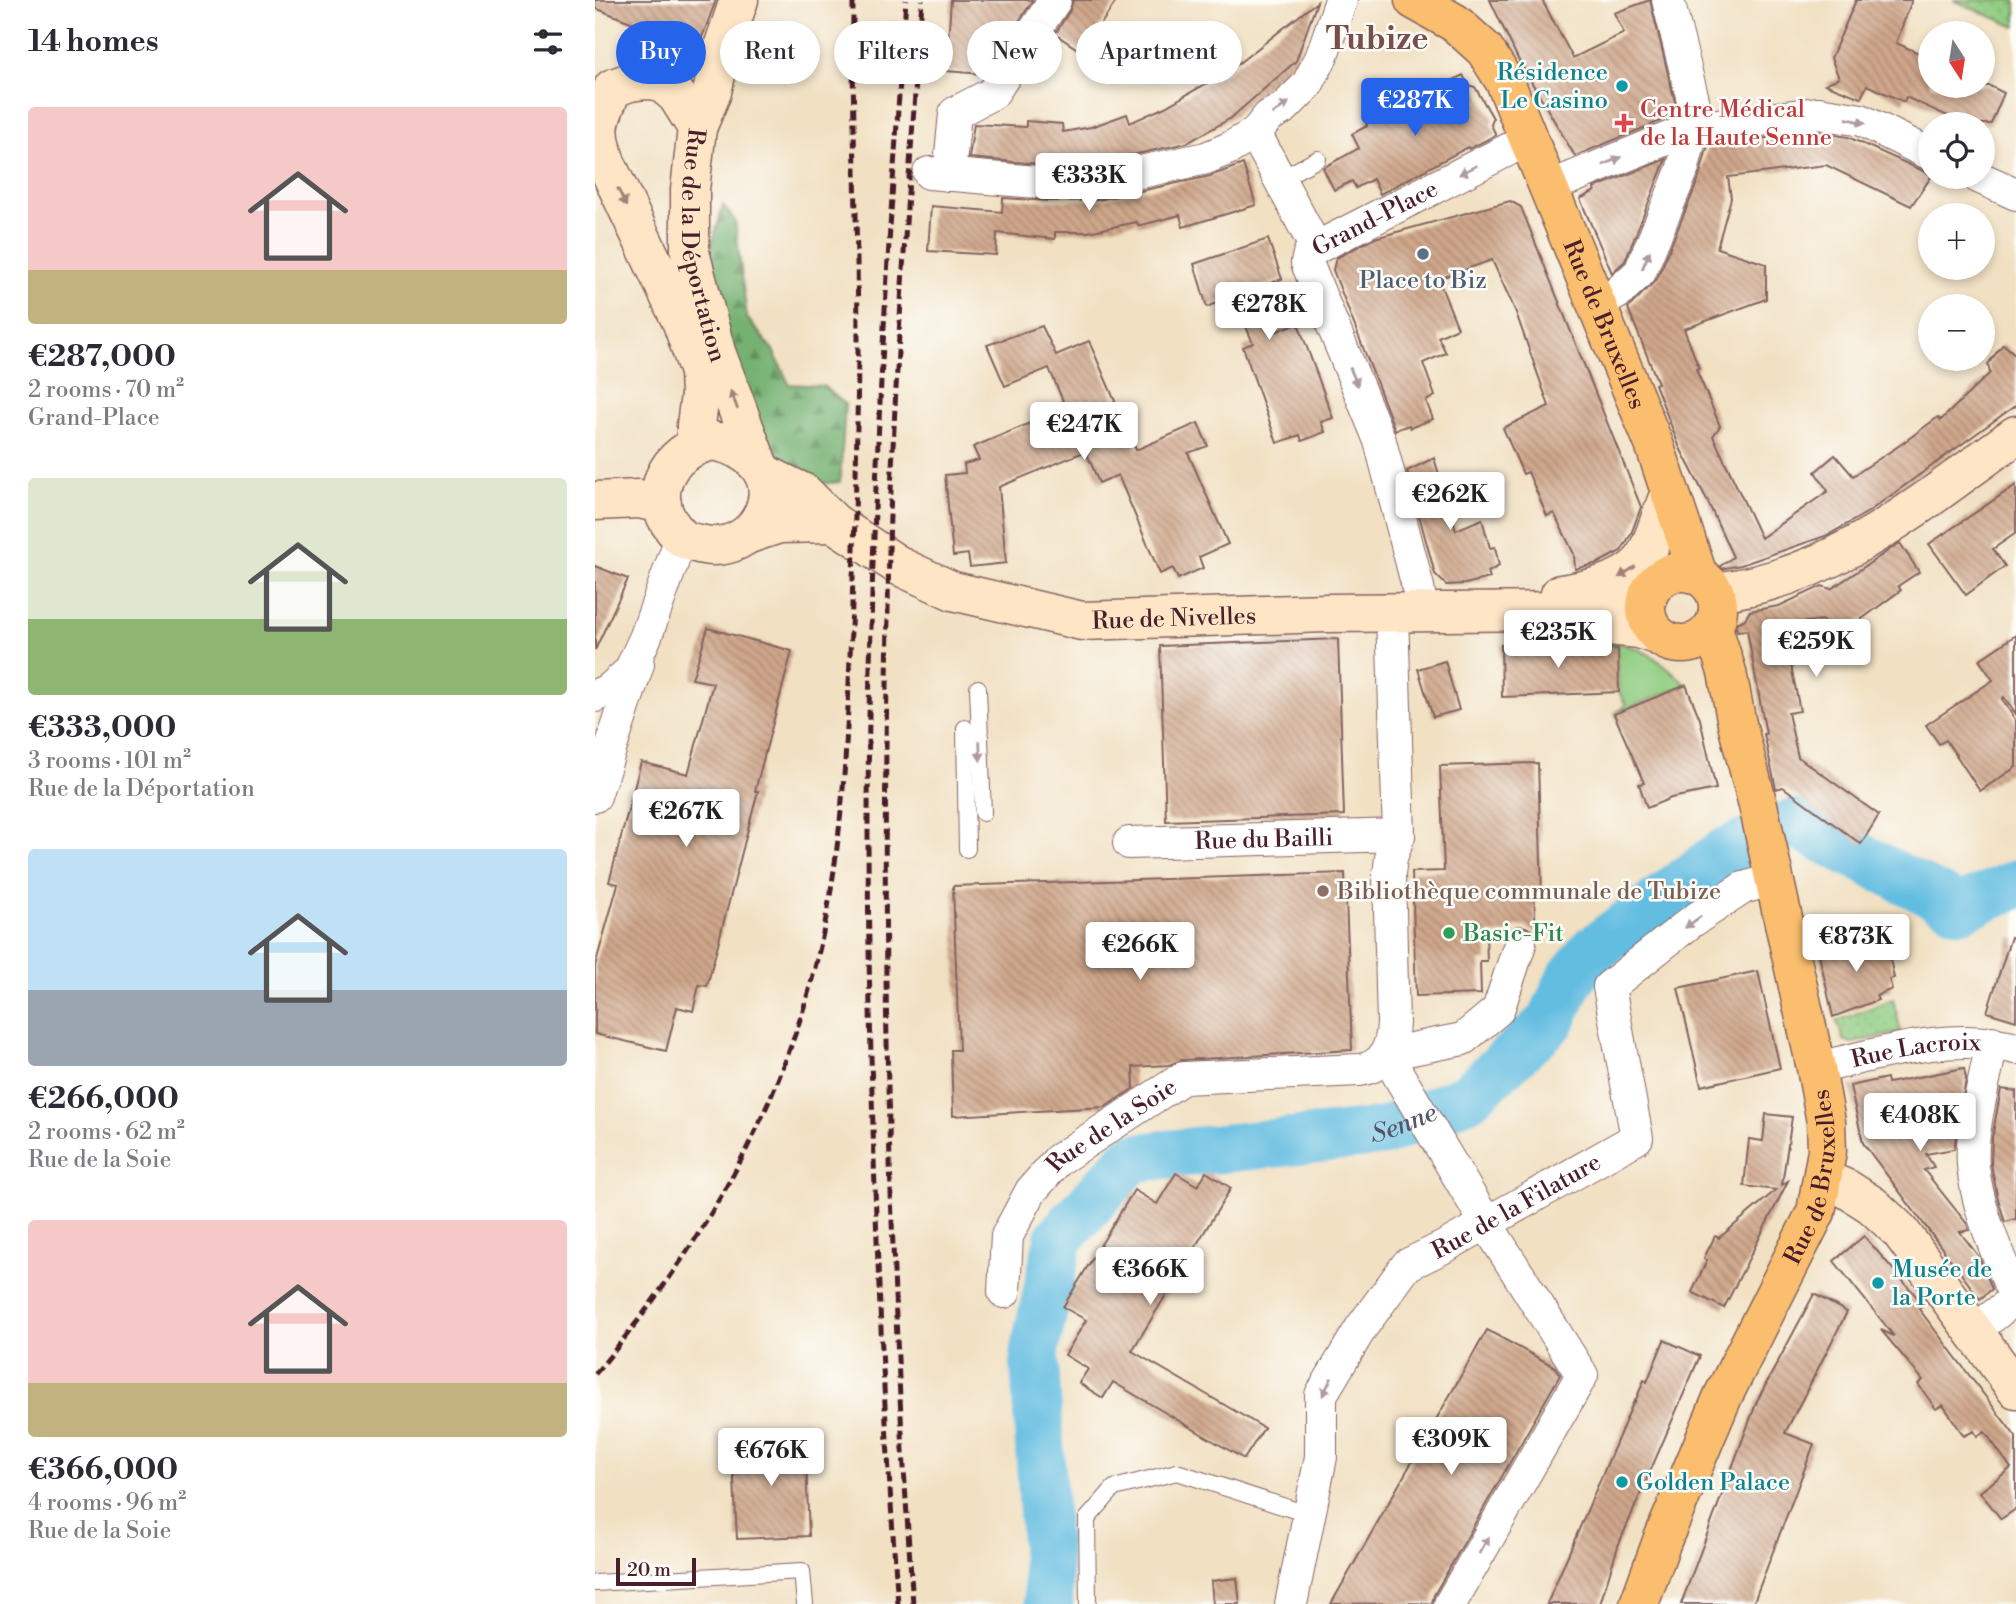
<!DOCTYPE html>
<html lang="en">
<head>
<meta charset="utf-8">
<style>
  body { margin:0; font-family:"Libre Bodoni",serif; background:#f2f2f3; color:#2b2b33; height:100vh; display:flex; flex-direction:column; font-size:26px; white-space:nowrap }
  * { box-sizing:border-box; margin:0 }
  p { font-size:23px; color:#7c7c81 }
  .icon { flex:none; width:38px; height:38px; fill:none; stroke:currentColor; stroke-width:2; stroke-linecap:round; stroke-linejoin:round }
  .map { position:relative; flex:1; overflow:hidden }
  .sheet { display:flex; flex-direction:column; background:#fff; width:595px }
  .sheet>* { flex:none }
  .guide { position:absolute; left:21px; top:21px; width:665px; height:63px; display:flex; gap:14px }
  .needle { width:46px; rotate:168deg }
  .tools { position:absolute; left:1323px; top:21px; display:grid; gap:14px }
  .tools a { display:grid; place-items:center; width:77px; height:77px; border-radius:50%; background:#fff; box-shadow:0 4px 10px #0003; font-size:35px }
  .scale { position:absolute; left:21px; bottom:18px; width:80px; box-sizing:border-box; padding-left:7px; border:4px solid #4a1f2b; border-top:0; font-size:19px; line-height:24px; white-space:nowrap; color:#4a1f2b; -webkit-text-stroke:5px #fdfcf7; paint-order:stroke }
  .price { position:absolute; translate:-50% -60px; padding:0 16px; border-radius:7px; background:#fff; color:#222; font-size:23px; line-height:46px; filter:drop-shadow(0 2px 4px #0008) }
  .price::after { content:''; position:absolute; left:50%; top:42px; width:21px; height:16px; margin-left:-10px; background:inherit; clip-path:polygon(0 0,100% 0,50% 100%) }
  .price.selected { background:#2563eb; color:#fff }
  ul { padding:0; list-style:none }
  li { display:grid; align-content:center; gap:14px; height:371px; padding:0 28px }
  li span { display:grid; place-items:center; height:217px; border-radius:7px; color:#555 }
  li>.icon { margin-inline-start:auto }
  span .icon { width:126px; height:126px; fill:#fffc; stroke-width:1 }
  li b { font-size:30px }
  h2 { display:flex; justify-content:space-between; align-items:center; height:84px; padding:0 28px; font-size:30px }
  .tag { padding:0 24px; border-radius:32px; background:#fff; box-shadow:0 4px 10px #0003; font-size:24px; line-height:63px }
  .tag.selected { background:#2563eb; color:#fff }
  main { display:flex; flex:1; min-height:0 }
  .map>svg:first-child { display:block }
</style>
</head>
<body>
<main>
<section class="sheet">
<h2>14 homes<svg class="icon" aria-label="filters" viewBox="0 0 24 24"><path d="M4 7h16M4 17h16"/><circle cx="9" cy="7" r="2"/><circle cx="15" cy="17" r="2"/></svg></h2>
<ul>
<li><span style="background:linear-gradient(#f6c9c9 75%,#c2b280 0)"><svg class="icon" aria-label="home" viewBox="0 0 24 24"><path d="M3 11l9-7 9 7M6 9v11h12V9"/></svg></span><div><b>€287,000</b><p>2 rooms · 70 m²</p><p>Grand-Place</p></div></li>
<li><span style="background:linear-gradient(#dfe7d0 65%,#8fb573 0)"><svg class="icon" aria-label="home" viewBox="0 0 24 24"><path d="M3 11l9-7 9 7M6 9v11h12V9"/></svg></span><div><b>€333,000</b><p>3 rooms · 101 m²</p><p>Rue de la Déportation</p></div></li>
<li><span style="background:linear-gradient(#bfe0f5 65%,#9aa5b1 0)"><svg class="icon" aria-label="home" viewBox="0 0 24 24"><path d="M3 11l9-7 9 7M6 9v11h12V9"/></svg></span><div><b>€266,000</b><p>2 rooms · 62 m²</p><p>Rue de la Soie</p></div></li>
<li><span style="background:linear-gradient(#f6c9c9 75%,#c2b280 0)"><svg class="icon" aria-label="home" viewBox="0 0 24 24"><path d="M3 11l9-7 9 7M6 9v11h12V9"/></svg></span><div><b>€366,000</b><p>4 rooms · 96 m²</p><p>Rue de la Soie</p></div></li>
</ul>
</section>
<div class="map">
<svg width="1421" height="1604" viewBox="0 0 1421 1604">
  <defs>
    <pattern id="forest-firs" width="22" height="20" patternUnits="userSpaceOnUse" patternTransform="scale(1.75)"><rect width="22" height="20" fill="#74b171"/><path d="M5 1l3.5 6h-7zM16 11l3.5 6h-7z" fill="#618f5d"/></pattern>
    <pattern id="park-dots" width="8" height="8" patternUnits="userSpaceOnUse" patternTransform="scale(1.75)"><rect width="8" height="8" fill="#91ce83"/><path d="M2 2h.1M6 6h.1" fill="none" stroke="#7fb071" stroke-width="1.8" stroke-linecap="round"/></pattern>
    <pattern id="building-back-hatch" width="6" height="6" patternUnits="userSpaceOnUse" patternTransform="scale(1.75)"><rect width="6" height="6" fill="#cfa78b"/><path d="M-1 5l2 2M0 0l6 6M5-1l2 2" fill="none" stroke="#aa8772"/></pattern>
  </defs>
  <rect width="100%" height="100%" fill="#fdfcf7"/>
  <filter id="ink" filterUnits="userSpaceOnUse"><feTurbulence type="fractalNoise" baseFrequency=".0143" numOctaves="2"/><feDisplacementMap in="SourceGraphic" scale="14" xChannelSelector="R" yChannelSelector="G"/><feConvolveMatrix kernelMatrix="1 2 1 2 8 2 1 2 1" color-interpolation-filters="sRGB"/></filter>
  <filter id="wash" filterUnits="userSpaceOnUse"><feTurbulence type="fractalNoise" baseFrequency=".00686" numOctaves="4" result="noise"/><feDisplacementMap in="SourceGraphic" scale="28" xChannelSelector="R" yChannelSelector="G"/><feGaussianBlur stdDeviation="1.57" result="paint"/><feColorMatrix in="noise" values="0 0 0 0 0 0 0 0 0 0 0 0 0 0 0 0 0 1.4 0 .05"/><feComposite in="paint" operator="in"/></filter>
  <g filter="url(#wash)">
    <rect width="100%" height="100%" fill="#f1e0c2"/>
    <path fill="#91ce83" stroke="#6e7657" stroke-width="2" d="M984,636c49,7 72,12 107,49l-72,29 12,-9 -7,-13 -2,-45 -38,1z"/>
    <polygon fill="url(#forest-firs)" stroke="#5f684e" stroke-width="2" points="128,205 140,221 152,318 178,350 194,384 228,386 250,404 245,482 222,484 189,462 169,434 122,328 112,264"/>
    <g fill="url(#park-dots)" stroke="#6e7657" stroke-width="2">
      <polygon points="1358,0 1421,0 1421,27"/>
      <polygon points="1298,999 1306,1032 1257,1043 1249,1040 1242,1021"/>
    </g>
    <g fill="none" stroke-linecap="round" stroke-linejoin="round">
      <path stroke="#64bde1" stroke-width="49" id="s1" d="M454,1604l-15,-251 25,-115 73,-80 250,-26 86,-35 83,-76 19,-42 23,-29 132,-98 68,-29 167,85 56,-24"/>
    </g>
    <g id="blocks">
      <g fill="url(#building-back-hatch)">
        <polygon points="0,0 121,0 106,40 94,49 79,43 79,39 0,8"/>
        <polygon points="356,0 438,0 389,74 351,71"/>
        <polygon points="478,0 522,0 487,52 460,34 475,10"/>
        <polygon points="895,0 947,0 978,58 1029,33 1019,13 1055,0 1081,106 1076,109 1078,116 980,156 924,61"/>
        <polygon points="1261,0 1317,0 1301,43 1335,58 1335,86 1395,86 1409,93 1396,124 1370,124 1311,97 1309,102 1272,85 1266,98 1230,84 1244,78 1236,58"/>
        <polygon points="722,2 701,61 636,118 592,143 497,164 455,165 374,158 379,124 431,127 431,121 467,124 468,132 496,127 532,114 535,123 570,107 635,70"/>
        <polygon points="868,75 873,85 880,87 898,118 896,125 901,135 874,149 873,147 785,194 778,179 761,188 757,181 739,190 728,168 764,148 757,134 772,126 770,120 791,109 793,114"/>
        <polygon points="1224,132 1253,137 1335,174 1336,177 1316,206 1231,165 1133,177 1136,198 1122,248 1171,264 1171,299 1089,329 1104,368 1101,369 1125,426 1118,436 1166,538 1233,491 1220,472 1240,455 1258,476 1308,443 1343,417 1346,420 1395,373 1393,364 1408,344 1421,355 1421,405 1273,512 1233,535 1146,565 1125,569 1124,567 1138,557 1112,500 1085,448 1060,384 1063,383 1033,308 1062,279 1104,178 1113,145"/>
        <polygon points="1071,159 1030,261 1017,273 985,199 1000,191 999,188"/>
        <polygon points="648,164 661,205 588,227 585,215 543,226 542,222 493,232 460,232 460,239 402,233 401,255 333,251 336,206 407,212 408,198 454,201 503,200 615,176"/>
        <polygon points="915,201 926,207 1046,507 1036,534 1026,551 1003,563 980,569 979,554 959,513 952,516 933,472 928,474 908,428 954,406 920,310 897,260 843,279 863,328 843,337 851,353 828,363 840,396 831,401 838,419 815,428 814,425 800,430 738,270 741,258 780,238"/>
        <polygon points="673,239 687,279 665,287 680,332 703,323 738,418 726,422 730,432 707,441 705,435 682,443 648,347 658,343 638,296 612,307 599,264"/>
        <polygon points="447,326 461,355 494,341 541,450 603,423 613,446 593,453 633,544 604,557 608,568 583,579 578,568 565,574 523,475 504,483 491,451 404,487 411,563 375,567 373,554 358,556 350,475 370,473 369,464 384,460 378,447 471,408 454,368 410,386 392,345"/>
        <polygon points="839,458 861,530 887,519 895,548 900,547 904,566 893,572 895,578 870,584 851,585 840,574 812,471"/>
        <polygon points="1421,485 1421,533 1398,549 1410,566 1371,595 1334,544"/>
        <polygon points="1305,543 1324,572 1303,586 1306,590 1241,638 1227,620 1188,625 1205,711 1193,713 1203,757 1284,815 1266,844 1188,787 1181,789 1169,734 1171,734 1152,630 1142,631 1140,624 1150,619 1155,611 1184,606 1227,586 1236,589"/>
        <polygon points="0,566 33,579 0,650"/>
        <polygon points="113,628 197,651 160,791 163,791 112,986 104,985 98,1011 82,1007 71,1051 0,1034 0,966 23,884 14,882 46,762 93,774 118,683 97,679"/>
        <polygon points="1421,635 1421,714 1409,697 1407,699 1421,721 1421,767 1385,791 1351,740 1344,744 1331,725 1398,680 1384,660"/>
        <polygon points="743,639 749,815 571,821 565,646"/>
        <polygon points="947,643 947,647 978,645 978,649 1023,649 1024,692 907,697 906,645"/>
        <polygon points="850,661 864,710 838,717 823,669"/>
        <polygon points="1091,685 1105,719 1121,789 1076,798 1052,808 1044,784 1049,783 1019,714"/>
        <polygon points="943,763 947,894 939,894 941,933 931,927 922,926 910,934 891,934 892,961 885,961 886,994 821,996 817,872 849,871 845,766"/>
        <polygon points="750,873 757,1050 587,1060 574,1065 538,1067 539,1088 510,1107 358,1116 356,1050 364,1050 358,886"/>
        <polygon points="1416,937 1421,938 1421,1021 1392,1012"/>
        <polygon points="1291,939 1299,978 1294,979 1297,989 1281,996 1283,1000 1238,1017 1223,950"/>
        <polygon points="1163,971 1185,1068 1106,1086 1083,988"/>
        <polygon points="1369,1068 1371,1079 1359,1149 1331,1154 1339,1167 1329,1170 1372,1224 1374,1230 1365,1232 1384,1257 1397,1289 1385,1299 1268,1143 1255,1086 1292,1078 1293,1083"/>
        <polygon points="1406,1089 1421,1091 1421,1219 1410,1222 1402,1195 1396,1164 1397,1138"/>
        <polygon points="1171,1114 1197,1117 1187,1185 1193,1181 1129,1308 1097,1292 1112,1260 1109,1258 1120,1236 1124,1238 1181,1190 1149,1186 1154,1139 1168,1141"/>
        <polygon points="611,1172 636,1188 537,1351 669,1428 649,1459 518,1382 508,1398 484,1383 493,1369 470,1355 491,1320 468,1307 539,1190 562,1204 581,1173 603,1186"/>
        <polygon points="1269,1236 1329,1305 1324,1309 1421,1437 1421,1509 1406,1519 1385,1492 1416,1468 1390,1432 1382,1436 1379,1431 1369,1436 1348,1405 1341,1409 1323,1384 1328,1380 1286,1330 1299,1336 1239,1261"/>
        <polygon points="1219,1294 1252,1312 1190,1433 1219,1444 1158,1604 1086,1604 1162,1401"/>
        <polygon points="892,1330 960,1367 965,1375 839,1595 837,1603 736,1604"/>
        <polygon points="1069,1340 1105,1356 1023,1546 1005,1604 952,1604 1039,1401 1040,1402 1049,1380 1052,1382"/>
        <polygon points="210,1437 214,1536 142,1539 137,1440"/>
        <polygon points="642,1578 645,1604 618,1604 616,1581"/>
      </g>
    </g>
  </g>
  <g filter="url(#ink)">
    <use href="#blocks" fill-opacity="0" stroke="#846360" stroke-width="2"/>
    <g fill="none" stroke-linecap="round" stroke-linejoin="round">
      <defs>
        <g id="lane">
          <polyline points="685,179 723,159"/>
          <polyline points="383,688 388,813"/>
          <polyline points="370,728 372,849"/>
          <polyline points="0,1583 207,1571 210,1604"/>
          <polyline points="493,1604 492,1519 519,1488 582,1472 715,1515"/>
        </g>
        <g id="street">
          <polyline points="334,173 454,183 499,182 611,158 635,148 660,133"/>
          <polyline points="354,175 360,113 398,93 460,0"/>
          <polyline points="1383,177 1421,194"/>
          <polyline points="954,187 1098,128 1224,113 1266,120 1335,154"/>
          <polyline points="721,248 660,133 674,116 689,108 712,85 726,58 746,0"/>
          <polyline points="1001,303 1021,294 1045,272 1087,171 1098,128 1099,104 1073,0"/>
          <path id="s2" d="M827,612l-4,-25 -38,-146 -73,-178 2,-9 7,-6 213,-109"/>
          <polyline points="0,696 15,689 35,671 51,636 86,538"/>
          <polyline points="0,796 43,664"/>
          <path id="s3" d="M534,843l270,-8"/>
          <path d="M1397,1042c-6,35 -22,88 -19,123 4,46 26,90 42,133"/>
          <path id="s4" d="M1221,1068c65,-14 133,-37 200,-20"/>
          <path id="s5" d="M409,1292l3,-56 24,-45 27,-31 125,-82 176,-8c26,-3 33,-24 34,-47l-4,-149 2,-16 8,-23 -7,-222"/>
          <polyline points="1379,1331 1421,1298"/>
          <path id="s6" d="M696,1604l30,-147v-62l40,-67 46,-63 37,-18 193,-109 -28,-151 82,-65 52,-34 31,-9"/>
          <polyline points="855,1604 987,1375 891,1223 791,1054 868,1039 903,1010 925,944"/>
        </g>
        <g id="secondary">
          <polyline points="102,128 117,92 126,53 144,0"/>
          <path d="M118,441c34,6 66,32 51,70 -11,27 -37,40 -65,33 -6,-1 -15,-3 -19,-8 -38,-37 -15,-86 33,-95z"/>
          <path id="s7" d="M101,444v-19l4,-30 -1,-23 -17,-49 -76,-160c-11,-36 -8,-41 7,-75l17,-6 16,-2 14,1 17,15 20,32 -7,62v62l26,100 42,112"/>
          <path id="s8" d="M168,473l41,20 30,30 67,44 52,24 129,30 245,-8 249,-2 35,-3 36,-8"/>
          <polyline points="0,501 44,499 67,504"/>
          <polyline points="154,534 184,524 239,523"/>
          <path d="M1120,592c119,-13 207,-90 301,-157"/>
          <path d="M965,594c25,-3 69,-13 83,-35 13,-20 17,-45 27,-66"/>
          <polyline points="993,624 1044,629 1064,636"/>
          <polyline points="1228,1179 1252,1189 1277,1205 1305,1231 1421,1389"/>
        </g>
        <g id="primary">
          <path id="s9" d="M819,0l41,23 30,27 20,32 149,362 44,131"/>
          <circle cx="1087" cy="608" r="36"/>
          <path id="s10" d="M1044,1604l23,-63 61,-145 93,-184 11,-61 -1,-29 -10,-54 -58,-263 -21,-81 -10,-52 -14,-44"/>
        </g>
      </defs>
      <use href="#lane" stroke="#846360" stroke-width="18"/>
      <use href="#street" stroke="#846360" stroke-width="34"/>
      <use href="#secondary" stroke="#846360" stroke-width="41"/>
      <use href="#primary" stroke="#846360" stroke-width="41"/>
      <use href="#lane" stroke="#fff" stroke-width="16"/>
      <use href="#street" stroke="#fff" stroke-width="32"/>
      <use href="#secondary" stroke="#fde5c5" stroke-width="38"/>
      <use href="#primary" stroke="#fbbe6e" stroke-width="38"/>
      <g stroke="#4a1f2b" stroke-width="5" stroke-dasharray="10 5" stroke-linecap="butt">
        <path d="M0,1374c99,-117 177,-247 217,-395 31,-115 35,-234 39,-351 4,-91 6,-183 7,-274 0,-118 -6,-236 -5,-354"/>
        <path d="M303,1604c-19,-255 -29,-511 -30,-766 0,-280 17,-559 38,-838"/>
        <path d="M318,1604c-22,-306 -32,-612 -26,-919 1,-57 1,-113 3,-170 7,-172 19,-343 32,-515"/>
      </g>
    </g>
    <defs><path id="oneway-solid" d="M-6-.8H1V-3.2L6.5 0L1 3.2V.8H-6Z" transform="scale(1.75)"/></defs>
    <g fill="#ae9aa0">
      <use href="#oneway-solid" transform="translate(686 108) rotate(-36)"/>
      <use href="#oneway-solid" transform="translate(1261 121) rotate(15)"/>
      <use href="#oneway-solid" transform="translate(1017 161) rotate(-23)"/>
      <use href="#oneway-solid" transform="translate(873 170) rotate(153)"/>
      <use href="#oneway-solid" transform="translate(1051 260) rotate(-67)"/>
      <use href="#oneway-solid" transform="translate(759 377) rotate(67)"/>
      <use href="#oneway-solid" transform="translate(385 751) rotate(88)"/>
      <use href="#oneway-solid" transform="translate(1098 922) rotate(144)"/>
      <use href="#oneway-solid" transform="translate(732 1387) rotate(117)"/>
      <use href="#oneway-solid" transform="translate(889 1545) rotate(-60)"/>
    </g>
    <g fill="#a48278">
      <use href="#oneway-solid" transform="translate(27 197) rotate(64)"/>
      <use href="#oneway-solid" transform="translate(139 400) rotate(-111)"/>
      <use href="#oneway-solid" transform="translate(1032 572) rotate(147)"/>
    </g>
  </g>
  <g fill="#0f9aa8" stroke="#fdfcf7" stroke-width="2.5">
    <circle cx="1027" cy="86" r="7"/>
    <circle cx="1283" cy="1283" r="7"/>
    <circle cx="1027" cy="1482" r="7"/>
  </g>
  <path fill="#e0444e" stroke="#fdfcf7" stroke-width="2.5" d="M1025.5 112.5h7v7h7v7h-7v7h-7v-7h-7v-7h7z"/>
  <circle fill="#5c6f8a" stroke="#fdfcf7" stroke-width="2.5" cx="828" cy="254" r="7"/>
  <circle fill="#8d6e63" stroke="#fdfcf7" stroke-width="2.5" cx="728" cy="891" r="7"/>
  <circle fill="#2e9e5b" stroke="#fdfcf7" stroke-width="2.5" cx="854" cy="933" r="7"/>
  <g text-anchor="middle" stroke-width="5" stroke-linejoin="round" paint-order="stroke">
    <g font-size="24" fill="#0d838f" stroke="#fdfcf7" text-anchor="start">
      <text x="1013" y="80" text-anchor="end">Résidence<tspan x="1013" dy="28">Le Casino</tspan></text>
      <text x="1297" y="1277">Musée de<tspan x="1297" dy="28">la Porte</tspan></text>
      <text x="1041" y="1490">Golden Palace</text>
    </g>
    <g font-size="24" fill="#be3a42" stroke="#fdfcf7" text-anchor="start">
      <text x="1045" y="117">Centre Médical<tspan x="1045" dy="28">de la Haute Senne</tspan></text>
    </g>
    <g font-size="24" fill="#4a1f2b" stroke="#fdfcf7">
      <text dy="8" stroke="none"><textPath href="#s2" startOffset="453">Grand-Place</textPath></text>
      <text dy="8" stroke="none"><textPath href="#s7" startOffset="607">Rue de la Déportation</textPath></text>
      <text dy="8" stroke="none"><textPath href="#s9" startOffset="387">Rue de Bruxelles</textPath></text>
      <text dy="8" stroke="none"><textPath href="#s8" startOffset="450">Rue de Nivelles</textPath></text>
      <text dy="8" stroke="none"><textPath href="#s3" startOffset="135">Rue du Bailli</textPath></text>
      <text dy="8" stroke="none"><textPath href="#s4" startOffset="102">Rue Lacroix</textPath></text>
      <text dy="8" stroke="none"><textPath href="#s5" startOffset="212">Rue de la Soie</textPath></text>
      <text dy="8" stroke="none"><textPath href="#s10" startOffset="464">Rue de Bruxelles</textPath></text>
      <text dy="8" stroke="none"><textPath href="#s6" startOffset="492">Rue de la Filature</textPath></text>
    </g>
    <g font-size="24" fill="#4e5e75" stroke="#fdfcf7">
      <text x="828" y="288">Place to Biz</text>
    </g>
    <g font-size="24" fill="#785e54" stroke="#fdfcf7" text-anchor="start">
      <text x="742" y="899">Bibliothèque communale de Tubize</text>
    </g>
    <g font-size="24" fill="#27864d" stroke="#fdfcf7" text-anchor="start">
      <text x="868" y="941">Basic-Fit</text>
    </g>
    <g font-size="26" font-style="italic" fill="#53566b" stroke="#fdfcf7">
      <text dy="9" stroke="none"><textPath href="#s1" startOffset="752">Senne</textPath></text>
    </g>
    <g font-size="32" font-weight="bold" fill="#794f4d" stroke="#fdfcf7">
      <text x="782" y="49">Tubize</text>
    </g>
  </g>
</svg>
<div class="tools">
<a><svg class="needle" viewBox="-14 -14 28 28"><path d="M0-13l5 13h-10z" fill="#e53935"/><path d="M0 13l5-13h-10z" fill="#7c7c81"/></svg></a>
<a><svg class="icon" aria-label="locate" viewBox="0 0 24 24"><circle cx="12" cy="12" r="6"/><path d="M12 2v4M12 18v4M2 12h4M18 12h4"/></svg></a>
<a>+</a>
<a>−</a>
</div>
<div class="scale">20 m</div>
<b class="price selected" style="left:820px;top:138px">€287K</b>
<b class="price" style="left:494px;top:213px">€333K</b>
<b class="price" style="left:674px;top:342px">€278K</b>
<b class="price" style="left:489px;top:462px">€247K</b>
<b class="price" style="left:855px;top:532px">€262K</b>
<b class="price" style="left:963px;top:670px">€235K</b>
<b class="price" style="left:1221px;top:679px">€259K</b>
<b class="price" style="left:91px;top:849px">€267K</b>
<b class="price" style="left:1261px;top:974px">€873K</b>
<b class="price" style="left:545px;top:982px">€266K</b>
<b class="price" style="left:1325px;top:1153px">€408K</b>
<b class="price" style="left:555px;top:1307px">€366K</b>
<b class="price" style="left:856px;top:1477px">€309K</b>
<b class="price" style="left:176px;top:1488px">€676K</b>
<div class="guide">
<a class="tag selected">Buy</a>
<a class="tag">Rent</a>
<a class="tag">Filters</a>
<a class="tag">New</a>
<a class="tag">Apartment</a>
</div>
</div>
</main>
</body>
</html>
